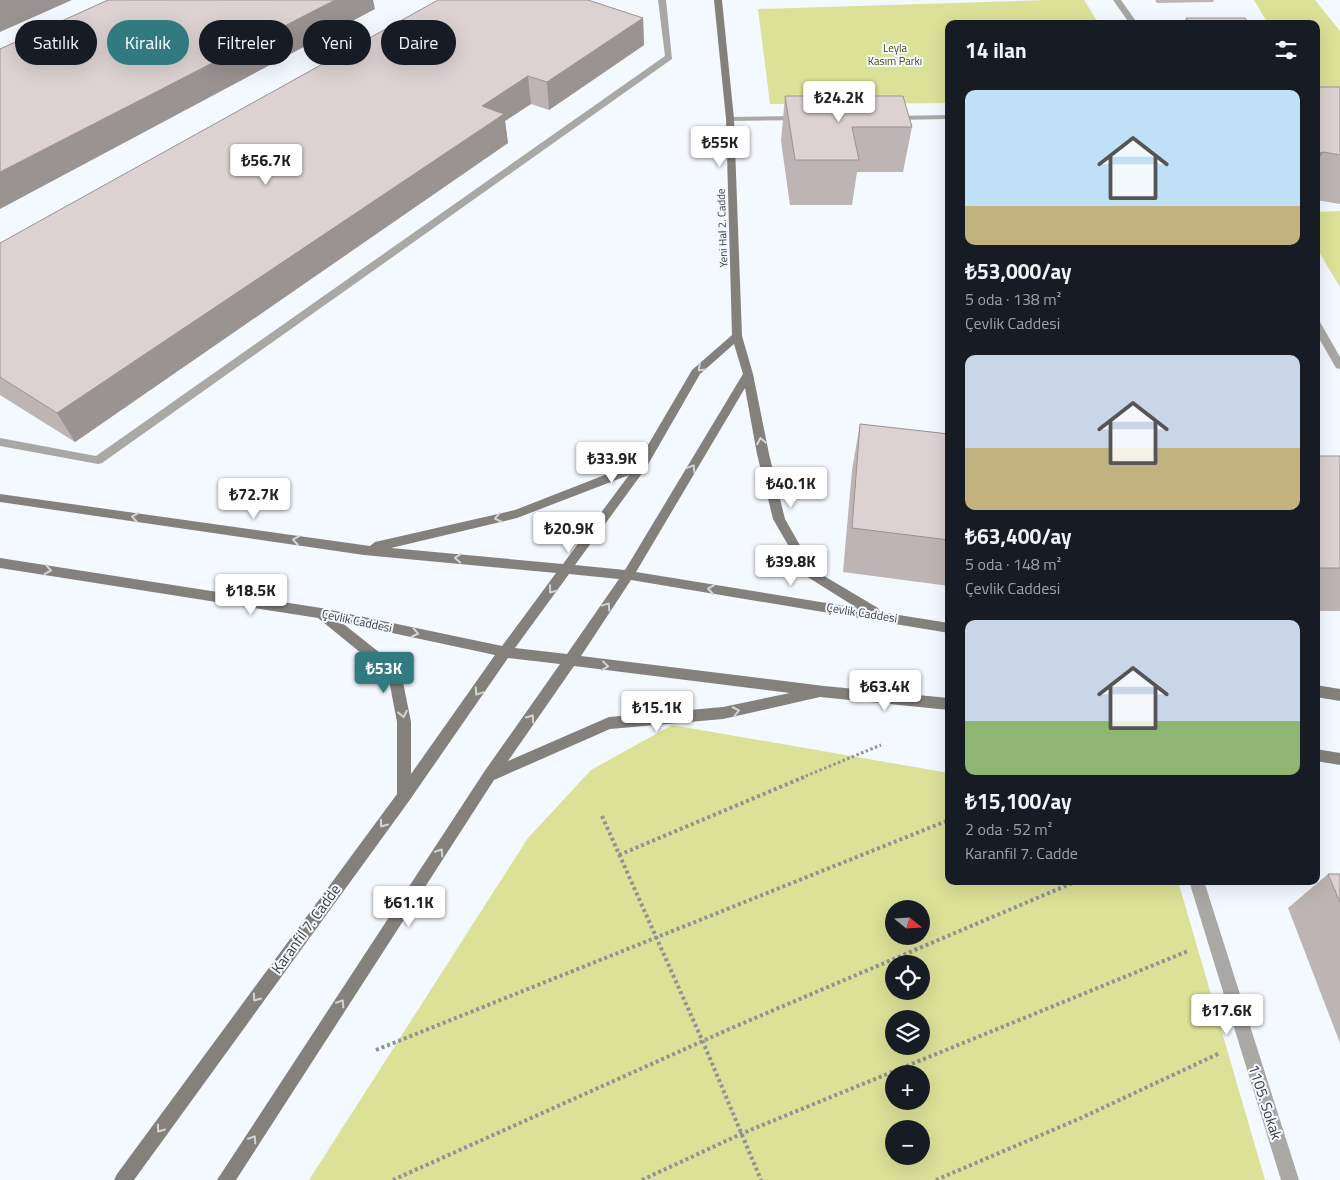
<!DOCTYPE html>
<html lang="tr">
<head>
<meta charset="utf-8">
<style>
  body { margin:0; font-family:"Titillium Web",sans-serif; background:#242831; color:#f1f3f6; height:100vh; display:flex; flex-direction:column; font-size:19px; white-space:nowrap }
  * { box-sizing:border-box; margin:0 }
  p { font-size:16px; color:#9ea1a6 }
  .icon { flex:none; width:28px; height:28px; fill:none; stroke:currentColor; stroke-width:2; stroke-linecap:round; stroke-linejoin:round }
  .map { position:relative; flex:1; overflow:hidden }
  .side { position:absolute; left:945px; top:20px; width:375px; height:865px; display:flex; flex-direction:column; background:#171b24; border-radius:10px; box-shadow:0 5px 20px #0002 }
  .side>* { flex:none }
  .banner { position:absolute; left:15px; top:20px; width:475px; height:45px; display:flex; gap:10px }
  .needle { width:32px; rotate:108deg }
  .tools { position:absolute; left:885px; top:900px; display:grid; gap:10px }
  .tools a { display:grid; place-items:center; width:45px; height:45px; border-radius:50%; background:#171b24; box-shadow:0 5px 20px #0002; font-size:25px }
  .price { position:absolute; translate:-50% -42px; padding:0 11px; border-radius:5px; background:#fff; color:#222; font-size:16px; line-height:32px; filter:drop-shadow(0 1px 2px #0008) }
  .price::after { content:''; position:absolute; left:50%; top:30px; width:15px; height:11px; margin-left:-8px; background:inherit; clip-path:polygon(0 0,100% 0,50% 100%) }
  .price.current { background:#317a80; color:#fff }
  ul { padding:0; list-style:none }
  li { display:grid; align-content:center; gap:10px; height:265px; padding:0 20px }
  li span { display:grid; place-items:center; height:155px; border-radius:10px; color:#555 }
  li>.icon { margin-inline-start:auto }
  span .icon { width:90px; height:90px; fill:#fffc; stroke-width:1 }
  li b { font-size:21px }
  h2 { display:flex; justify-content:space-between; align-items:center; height:60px; padding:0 20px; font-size:21px }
  .tag { padding:0 18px; border-radius:22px; background:#171b24; box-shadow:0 5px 20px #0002; font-size:18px; line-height:45px }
  .tag.current { background:#317a80; color:#fff }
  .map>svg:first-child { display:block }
</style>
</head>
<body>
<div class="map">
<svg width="1340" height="1180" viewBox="0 0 1340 1180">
  <rect width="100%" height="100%" fill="#f4f8ff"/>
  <g fill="#dbe197" fill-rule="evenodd">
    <polygon points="1046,0 1084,0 1099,24 949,24 949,103 770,104 758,9"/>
    <polygon points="1254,0 1315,0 1340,31 1340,99 1316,98 1316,24 1268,24"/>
    <polygon points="1340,211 1340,287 1316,247 1316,212"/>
    <path d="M672,725l277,48v108h229l87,299h-956l219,-342 63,-68zM894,909h27v27h-27zM894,964h27v27h-27zM894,1019h27v27h-27zM894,1074h27v27h-27zM894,1129h27v27h-27z"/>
  </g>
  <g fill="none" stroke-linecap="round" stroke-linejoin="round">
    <polyline stroke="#8f9297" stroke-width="3" stroke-dasharray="2.5 2.5" stroke-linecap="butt" points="801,778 881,745"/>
    <g stroke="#8f9297" stroke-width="4" stroke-dasharray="3 3" stroke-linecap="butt">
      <polyline points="602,816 703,1042 761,1180"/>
      <polyline points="619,855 804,777"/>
      <polyline points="376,1050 949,820"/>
      <polyline points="393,1180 734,1027 1077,881"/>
      <polyline points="642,1180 743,1133 1188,951"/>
      <polyline points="936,1180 1081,1118 1220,1053"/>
    </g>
    <polygon fill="#aaa8a5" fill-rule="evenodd" points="658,0 666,0 672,59 102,463 98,464 0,446 0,438 96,456 665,56"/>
    <g fill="#aaa8a5" fill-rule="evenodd">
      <polygon points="1113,0 1121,0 1138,24 1130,24"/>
      <polygon points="949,115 949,119 894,120 890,118 894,116"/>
      <polygon points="799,116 802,116 802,120 730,121 726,119 730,117"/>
      <polygon points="1316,321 1320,322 1340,357 1340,369 1336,368 1316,333"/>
      <polygon points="1189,881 1204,881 1299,1180 1281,1180"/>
    </g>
    <g fill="#84817d" fill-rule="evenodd">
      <path d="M714,0h8l12,119 8,217 11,38 16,80 16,65 29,51 64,38 2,4 69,11v10l-318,-53 -50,76 243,30 125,12v12l-129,-13 -97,22 -113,10 -116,51 -258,400h-19l267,-408 76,-108 -52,-6 -99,143 -275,379h-20l3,-6 280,-380v-72l-9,-47 -70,-57 -318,-50v-10l321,50 181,38 54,-73 -192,-18 -364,-53v-8l370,52 5,-4 140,-32 123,-48 54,-92 40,-35 -6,-216zM734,344l9,30 -118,196 -50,-5 71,-97 54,-94zM745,388l12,66 16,65 33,57 51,32 -221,-36zM629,475l-66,89 -172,-16 126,-30zM569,574l50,5 -52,75 -52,-6zM341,622l154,33 -84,119v-52l-10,-50 -2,-4zM574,666l216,27 -67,14 -114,10 -101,44z"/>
      <polygon points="1316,685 1340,689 1340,701 1316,697"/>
      <polygon points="1316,749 1340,753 1340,765 1316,761"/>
    </g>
  </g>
  <g fill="#bcb5b4">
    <polygon points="1155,0 1214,0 1213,2 1157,3"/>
    <polygon points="643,18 644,45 549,110 531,104 505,121 508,143 75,442 0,395 0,243"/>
    <polygon points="1186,18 1249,24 1184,24"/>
    <polygon points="1340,87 1340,204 1316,200 1316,88"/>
    <polygon points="785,96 912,127 903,172 857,172 852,205 790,205 781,141"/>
    <polygon points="860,424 949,434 949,586 843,572 852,470"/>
    <rect x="1316" y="456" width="24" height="155"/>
    <polygon points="1328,874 1340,874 1340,1043 1288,908"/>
  </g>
  <g fill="#999392">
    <polygon points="0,0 72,0 0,32"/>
    <polygon points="335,0 373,0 375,9 0,209 0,172"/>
    <polygon points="643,18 644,45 549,110 547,82"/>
    <polygon points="528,76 531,104 505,121 508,143 75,442 57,413 482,106"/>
    <polygon points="1323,152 1316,164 1316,156 1317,154"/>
  </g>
  <g fill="#dbd2d1" stroke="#999392">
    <polygon points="108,0 335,0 0,172 0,49"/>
    <polygon points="438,0 588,0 643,18 547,82 528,76 482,106 504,114 57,413 0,377 0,243"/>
    <polygon points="1186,18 1245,18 1249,24 1190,24"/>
    <polygon points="1319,87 1340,87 1340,155 1323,152 1317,154 1316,154 1316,88"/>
    <polygon points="785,96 903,96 912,127 852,127 859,160 795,160"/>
    <polygon points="860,424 949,434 949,540 852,528"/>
    <rect x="1316" y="456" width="24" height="112"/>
    <polygon points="1328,874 1340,874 1340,902"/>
  </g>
  <defs><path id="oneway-chevron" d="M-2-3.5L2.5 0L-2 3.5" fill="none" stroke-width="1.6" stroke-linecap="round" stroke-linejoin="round" transform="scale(1.25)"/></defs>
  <g stroke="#d2d4d8">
    <use href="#oneway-chevron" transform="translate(701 368) rotate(137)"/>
    <use href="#oneway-chevron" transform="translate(761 441) rotate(-101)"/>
    <use href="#oneway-chevron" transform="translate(692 468) rotate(-59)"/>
    <use href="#oneway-chevron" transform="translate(135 517) rotate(-172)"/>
    <use href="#oneway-chevron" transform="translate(498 518) rotate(168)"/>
    <use href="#oneway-chevron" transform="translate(296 540) rotate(-172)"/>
    <use href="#oneway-chevron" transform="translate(458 558) rotate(-175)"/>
    <use href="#oneway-chevron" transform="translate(48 570) rotate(9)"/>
    <use href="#oneway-chevron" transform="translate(711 589) rotate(-171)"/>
    <use href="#oneway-chevron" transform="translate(552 590) rotate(127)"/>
    <use href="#oneway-chevron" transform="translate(607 606) rotate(-56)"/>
    <use href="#oneway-chevron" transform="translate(415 633) rotate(12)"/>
    <use href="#oneway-chevron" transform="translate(605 666) rotate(7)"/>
    <use href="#oneway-chevron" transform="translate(478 692) rotate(124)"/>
    <use href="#oneway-chevron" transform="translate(736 711) rotate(-12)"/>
    <use href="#oneway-chevron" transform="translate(403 714) rotate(79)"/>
    <use href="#oneway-chevron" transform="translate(531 718) rotate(-55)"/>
    <use href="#oneway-chevron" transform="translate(383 824) rotate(126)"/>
    <use href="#oneway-chevron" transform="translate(440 852) rotate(-57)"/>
    <use href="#oneway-chevron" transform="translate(256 998) rotate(126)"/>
    <use href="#oneway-chevron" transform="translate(341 1003) rotate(-57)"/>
    <use href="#oneway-chevron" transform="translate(160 1129) rotate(126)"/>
    <use href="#oneway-chevron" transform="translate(253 1139) rotate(-57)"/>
  </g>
  <g text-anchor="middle" stroke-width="4" stroke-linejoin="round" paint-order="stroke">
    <g font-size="11" fill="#4c4f06" stroke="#f4f8ff">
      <text x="895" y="52">Leyla<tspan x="895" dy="13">Kasım Parkı</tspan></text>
    </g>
    <g font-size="11" fill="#3b3c3f" stroke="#f4f8ff">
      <text transform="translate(722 228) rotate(-92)" y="4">Yeni Hal 2. Cadde</text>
    </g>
    <g font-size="12" fill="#3b3c3f" stroke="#f4f8ff">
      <text transform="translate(862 613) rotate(9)" y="4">Çevlik Caddesi</text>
      <text transform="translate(357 621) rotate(12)" y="4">Çevlik Caddesi</text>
    </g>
    <g font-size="15" fill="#3b3c3f" stroke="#f4f8ff">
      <text transform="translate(306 929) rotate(-54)" y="5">Karanfil 7. Cadde</text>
      <text transform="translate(1265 1102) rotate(72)" y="5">1105. Sokak</text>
    </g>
  </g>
</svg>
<div class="tools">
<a><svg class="needle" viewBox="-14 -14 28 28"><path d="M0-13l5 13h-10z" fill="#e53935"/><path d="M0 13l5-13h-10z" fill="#9ea1a6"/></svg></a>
<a><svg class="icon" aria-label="locate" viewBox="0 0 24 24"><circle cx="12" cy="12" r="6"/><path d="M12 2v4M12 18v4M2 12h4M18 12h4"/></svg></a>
<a><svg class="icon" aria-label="layers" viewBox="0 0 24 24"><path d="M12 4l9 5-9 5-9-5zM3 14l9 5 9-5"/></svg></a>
<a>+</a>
<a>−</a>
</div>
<b class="price" style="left:839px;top:123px">₺24.2K</b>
<b class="price" style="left:720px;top:168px">₺55K</b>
<b class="price" style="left:266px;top:186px">₺56.7K</b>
<b class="price" style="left:612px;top:484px">₺33.9K</b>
<b class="price" style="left:791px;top:509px">₺40.1K</b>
<b class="price" style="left:254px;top:520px">₺72.7K</b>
<b class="price" style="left:569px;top:554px">₺20.9K</b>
<b class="price" style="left:791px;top:587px">₺39.8K</b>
<b class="price" style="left:251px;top:616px">₺18.5K</b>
<b class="price current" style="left:384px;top:694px">₺53K</b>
<b class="price" style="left:885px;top:712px">₺63.4K</b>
<b class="price" style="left:657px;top:733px">₺15.1K</b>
<b class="price" style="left:409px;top:928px">₺61.1K</b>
<b class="price" style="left:1227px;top:1036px">₺17.6K</b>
<div class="banner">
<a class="tag">Satılık</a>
<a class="tag current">Kiralık</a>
<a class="tag">Filtreler</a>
<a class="tag">Yeni</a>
<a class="tag">Daire</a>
</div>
<section class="side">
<h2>14 ilan<svg class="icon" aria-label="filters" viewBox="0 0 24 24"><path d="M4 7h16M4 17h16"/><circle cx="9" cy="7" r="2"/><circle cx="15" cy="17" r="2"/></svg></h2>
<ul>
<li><span style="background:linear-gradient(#bfe0f5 75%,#c2b280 0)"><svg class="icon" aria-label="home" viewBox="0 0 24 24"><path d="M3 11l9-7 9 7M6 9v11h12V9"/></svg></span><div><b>₺53,000/ay</b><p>5 oda · 138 m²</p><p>Çevlik Caddesi</p></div></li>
<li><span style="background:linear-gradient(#c9d6e8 60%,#c2b280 0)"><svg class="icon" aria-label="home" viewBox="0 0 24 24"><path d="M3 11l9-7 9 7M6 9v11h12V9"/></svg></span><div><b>₺63,400/ay</b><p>5 oda · 148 m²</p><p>Çevlik Caddesi</p></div></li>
<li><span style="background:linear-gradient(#c9d6e8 65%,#8fb573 0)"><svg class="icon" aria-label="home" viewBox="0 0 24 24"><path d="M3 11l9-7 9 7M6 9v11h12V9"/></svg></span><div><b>₺15,100/ay</b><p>2 oda · 52 m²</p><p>Karanfil 7. Cadde</p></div></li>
</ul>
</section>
</div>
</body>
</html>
